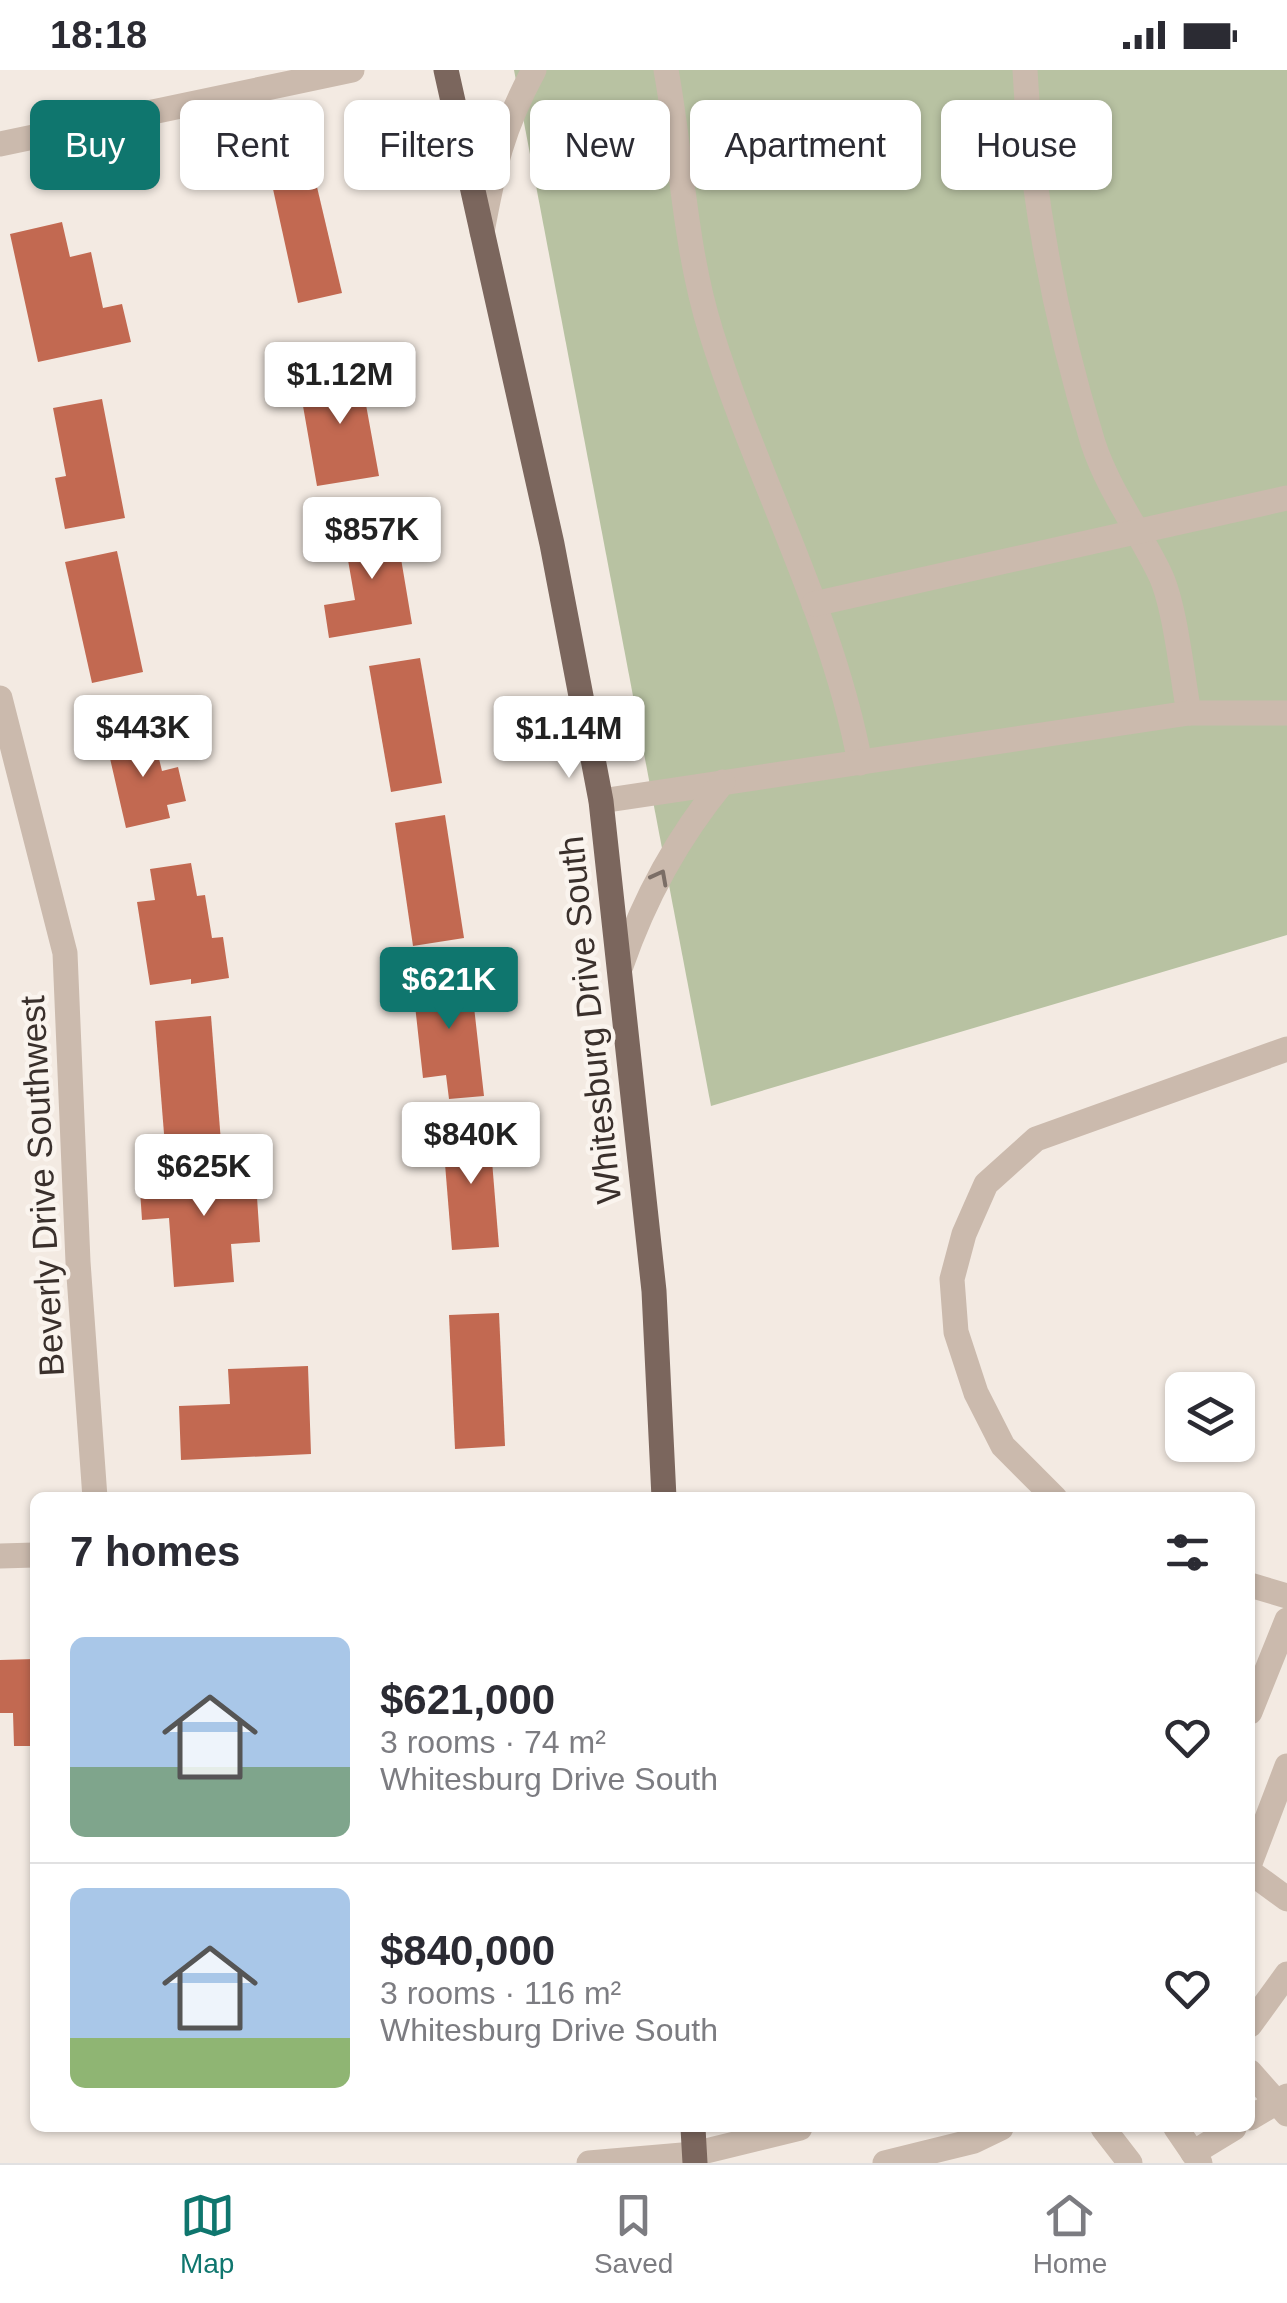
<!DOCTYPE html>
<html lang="en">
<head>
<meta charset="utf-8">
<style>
  body { margin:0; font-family:Helvetica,sans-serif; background:#f2f2f3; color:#2b2b33; height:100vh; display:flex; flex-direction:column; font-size:38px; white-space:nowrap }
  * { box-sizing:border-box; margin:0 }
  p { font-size:32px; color:#7c7c81 }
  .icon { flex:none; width:55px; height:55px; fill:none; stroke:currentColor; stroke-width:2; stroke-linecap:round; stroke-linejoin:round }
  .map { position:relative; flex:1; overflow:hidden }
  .side { position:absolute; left:30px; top:1422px; width:1225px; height:640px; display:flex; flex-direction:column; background:#fff; border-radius:15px; box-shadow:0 2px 8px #0004 }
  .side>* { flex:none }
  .hud { position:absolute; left:30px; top:30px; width:1228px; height:90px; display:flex; gap:20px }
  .buttons { position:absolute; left:1165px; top:1302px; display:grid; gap:20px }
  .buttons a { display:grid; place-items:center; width:90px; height:90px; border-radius:15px; background:#fff; box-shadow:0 2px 8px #0004; font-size:50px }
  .price { position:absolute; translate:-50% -85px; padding:0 22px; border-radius:10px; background:#fff; color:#222; font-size:32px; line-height:65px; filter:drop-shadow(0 2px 5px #0008) }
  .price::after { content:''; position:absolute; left:50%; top:60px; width:30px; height:22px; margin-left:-15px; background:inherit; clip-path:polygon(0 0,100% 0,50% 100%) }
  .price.active { background:#0f766e; color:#fff }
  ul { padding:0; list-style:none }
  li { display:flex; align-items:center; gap:30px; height:250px; padding:0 40px }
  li+li { border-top:2px solid #e1e1e2 }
  li span { display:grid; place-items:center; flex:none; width:280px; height:200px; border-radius:15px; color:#555 }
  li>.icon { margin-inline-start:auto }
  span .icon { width:120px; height:120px; fill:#fffc; stroke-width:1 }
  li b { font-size:42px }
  h2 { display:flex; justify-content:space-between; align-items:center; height:120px; padding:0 40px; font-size:42px }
  .tag { padding:0 35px; border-radius:15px; background:#fff; box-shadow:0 2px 8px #0004; font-size:35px; line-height:90px }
  .tag.active { background:#0f766e; color:#fff }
  .status { display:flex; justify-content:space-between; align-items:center; height:70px; padding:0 50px; background:#fff; direction:ltr }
  .status svg { height:28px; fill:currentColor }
  .dock { display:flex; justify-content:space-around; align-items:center; height:140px; border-top:2px solid #e1e1e2; background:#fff; font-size:28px; color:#7c7c81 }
  .dock a { display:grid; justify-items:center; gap:5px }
  .dock .active { color:#0f766e }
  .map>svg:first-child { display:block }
</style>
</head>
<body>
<div class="status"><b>18:18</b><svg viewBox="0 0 49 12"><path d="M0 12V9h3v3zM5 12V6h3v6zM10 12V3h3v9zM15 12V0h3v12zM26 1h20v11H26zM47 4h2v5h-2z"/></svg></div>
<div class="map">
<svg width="1287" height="2093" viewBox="0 0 1287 2093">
  <rect width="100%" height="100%" fill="#f3eae2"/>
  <polygon fill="#b8c2a2" points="514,0 1287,0 1287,865 711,1036"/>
  <g fill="#c26951">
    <polygon points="313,100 342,223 298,233 271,110"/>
    <polygon points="62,152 70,187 91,182 103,238 122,234 131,272 38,292 10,164"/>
    <polygon points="358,291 379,406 317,416 303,336 318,333 312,299"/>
    <polygon points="102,329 125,448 65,459 55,408 66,406 53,338"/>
    <polygon points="394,447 412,554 329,568 324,535 355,530 342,456"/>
    <polygon points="117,481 143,602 92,613 65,492"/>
    <polygon points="420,588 442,713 391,722 369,596"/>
    <polygon points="152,660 162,701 178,697 186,731 167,735 170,748 126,758 106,671"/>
    <polygon points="445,745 464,868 413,876 395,753"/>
    <polygon points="191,793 197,826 205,825 212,868 223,867 229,908 191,914 191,909 150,915 137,832 155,830 150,799"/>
    <polygon points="470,901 484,1026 449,1029 446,1005 423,1008 412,908"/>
    <polygon points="211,946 221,1072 165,1076 155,951"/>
    <polygon points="489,1054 499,1177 452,1180 442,1057"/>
    <polygon points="255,1097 260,1172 231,1174 234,1212 174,1217 169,1148 142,1150 139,1105"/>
    <polygon points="499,1243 505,1376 455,1379 449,1245"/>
    <polygon points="308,1296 311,1384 181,1390 179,1336 230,1334 228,1299"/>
    <polygon points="35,1589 35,1676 14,1676 13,1643 0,1643 0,1590"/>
  </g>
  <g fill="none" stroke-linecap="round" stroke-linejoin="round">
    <g stroke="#cbbaad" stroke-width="25">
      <path d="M666,0c16,87 18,176 45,262 45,145 121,281 149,431"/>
      <path d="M1025,0c6,126 31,253 68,373 15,46 45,86 66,129 16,31 23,104 30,141"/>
      <polyline points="0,74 352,0"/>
      <path d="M482,162c12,-65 20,-103 52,-162"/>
      <polyline points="814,534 1287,428"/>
      <polyline points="0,628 65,883 78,1192 95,1428"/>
      <polyline points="601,731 1189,643 1287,643"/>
      <path d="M621,896c23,-67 57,-129 102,-184"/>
      <polyline points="1055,1428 1003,1376 976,1323 956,1262 952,1209 964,1164 986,1114 1036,1069 1287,979"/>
      <polyline points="0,1486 35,1485"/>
      <polyline points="1250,1515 1287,1526"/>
      <polyline points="1250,1642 1287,1550"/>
      <polyline points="1250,1793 1287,1696"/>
      <polyline points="1250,1802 1287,1829"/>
      <polyline points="1250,1955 1287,1904"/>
      <polyline points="1250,2002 1287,2044"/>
      <polyline points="1250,2048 1287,2026"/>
      <polyline points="1103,2058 1130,2093"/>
      <polyline points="1176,2058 1200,2093"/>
      <polyline points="1193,2083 1234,2058"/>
      <polyline points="589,2093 694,2084 800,2058"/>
      <polyline points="885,2093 974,2071 1001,2058"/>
    </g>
    <g stroke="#7b665d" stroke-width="25">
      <polyline points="446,0 552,474 601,731 654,1221 664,1428"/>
      <polyline points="693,2058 695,2093"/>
    </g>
  </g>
  <defs><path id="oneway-chevron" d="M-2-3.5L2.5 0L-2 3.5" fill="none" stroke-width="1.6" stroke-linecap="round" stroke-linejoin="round" transform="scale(2.5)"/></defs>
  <use stroke="#7b6e66" href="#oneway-chevron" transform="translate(660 807) rotate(-62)"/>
  <g text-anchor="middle" stroke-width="9" stroke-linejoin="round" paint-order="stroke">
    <g font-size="35" fill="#3a302c" stroke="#faf4ee">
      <text transform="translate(590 950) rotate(-96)" y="12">Whitesburg Drive South</text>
      <text transform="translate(42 1116) rotate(-93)" y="12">Beverly Drive Southwest</text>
    </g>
  </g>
</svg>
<div class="buttons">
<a><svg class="icon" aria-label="layers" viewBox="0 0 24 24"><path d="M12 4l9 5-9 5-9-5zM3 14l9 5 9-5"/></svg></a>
</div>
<b class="price" style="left:340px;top:357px">$1.12M</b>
<b class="price" style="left:372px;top:512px">$857K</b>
<b class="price" style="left:143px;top:710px">$443K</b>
<b class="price" style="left:569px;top:711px">$1.14M</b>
<b class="price active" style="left:449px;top:962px">$621K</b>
<b class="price" style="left:471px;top:1117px">$840K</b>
<b class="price" style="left:204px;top:1149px">$625K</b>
<div class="hud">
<a class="tag active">Buy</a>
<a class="tag">Rent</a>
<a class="tag">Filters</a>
<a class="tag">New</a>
<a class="tag">Apartment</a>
<a class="tag">House</a>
</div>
<section class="side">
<h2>7 homes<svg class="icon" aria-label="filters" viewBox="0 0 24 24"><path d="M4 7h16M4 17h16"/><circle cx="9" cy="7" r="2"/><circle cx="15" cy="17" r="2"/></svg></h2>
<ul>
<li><span style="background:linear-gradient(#a9c7e8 65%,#7fa58c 0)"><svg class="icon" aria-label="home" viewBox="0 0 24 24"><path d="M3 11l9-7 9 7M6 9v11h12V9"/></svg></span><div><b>$621,000</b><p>3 rooms · 74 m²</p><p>Whitesburg Drive South</p></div><svg class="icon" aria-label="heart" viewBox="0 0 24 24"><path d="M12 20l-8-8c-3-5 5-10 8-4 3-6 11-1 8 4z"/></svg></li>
<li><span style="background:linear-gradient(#a9c7e8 75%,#8fb573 0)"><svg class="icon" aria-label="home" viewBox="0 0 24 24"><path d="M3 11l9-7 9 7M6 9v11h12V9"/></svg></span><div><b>$840,000</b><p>3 rooms · 116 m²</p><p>Whitesburg Drive South</p></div><svg class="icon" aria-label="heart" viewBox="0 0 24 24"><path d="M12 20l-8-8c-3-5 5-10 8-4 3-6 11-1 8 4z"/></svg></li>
</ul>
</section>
</div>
<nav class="dock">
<a class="active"><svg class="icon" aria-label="map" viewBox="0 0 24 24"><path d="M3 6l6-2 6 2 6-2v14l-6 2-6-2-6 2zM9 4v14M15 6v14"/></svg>Map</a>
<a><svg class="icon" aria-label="saved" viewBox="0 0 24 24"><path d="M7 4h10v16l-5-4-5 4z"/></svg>Saved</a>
<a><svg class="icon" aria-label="home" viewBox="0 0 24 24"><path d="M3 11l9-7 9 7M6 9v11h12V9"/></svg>Home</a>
</nav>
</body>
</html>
